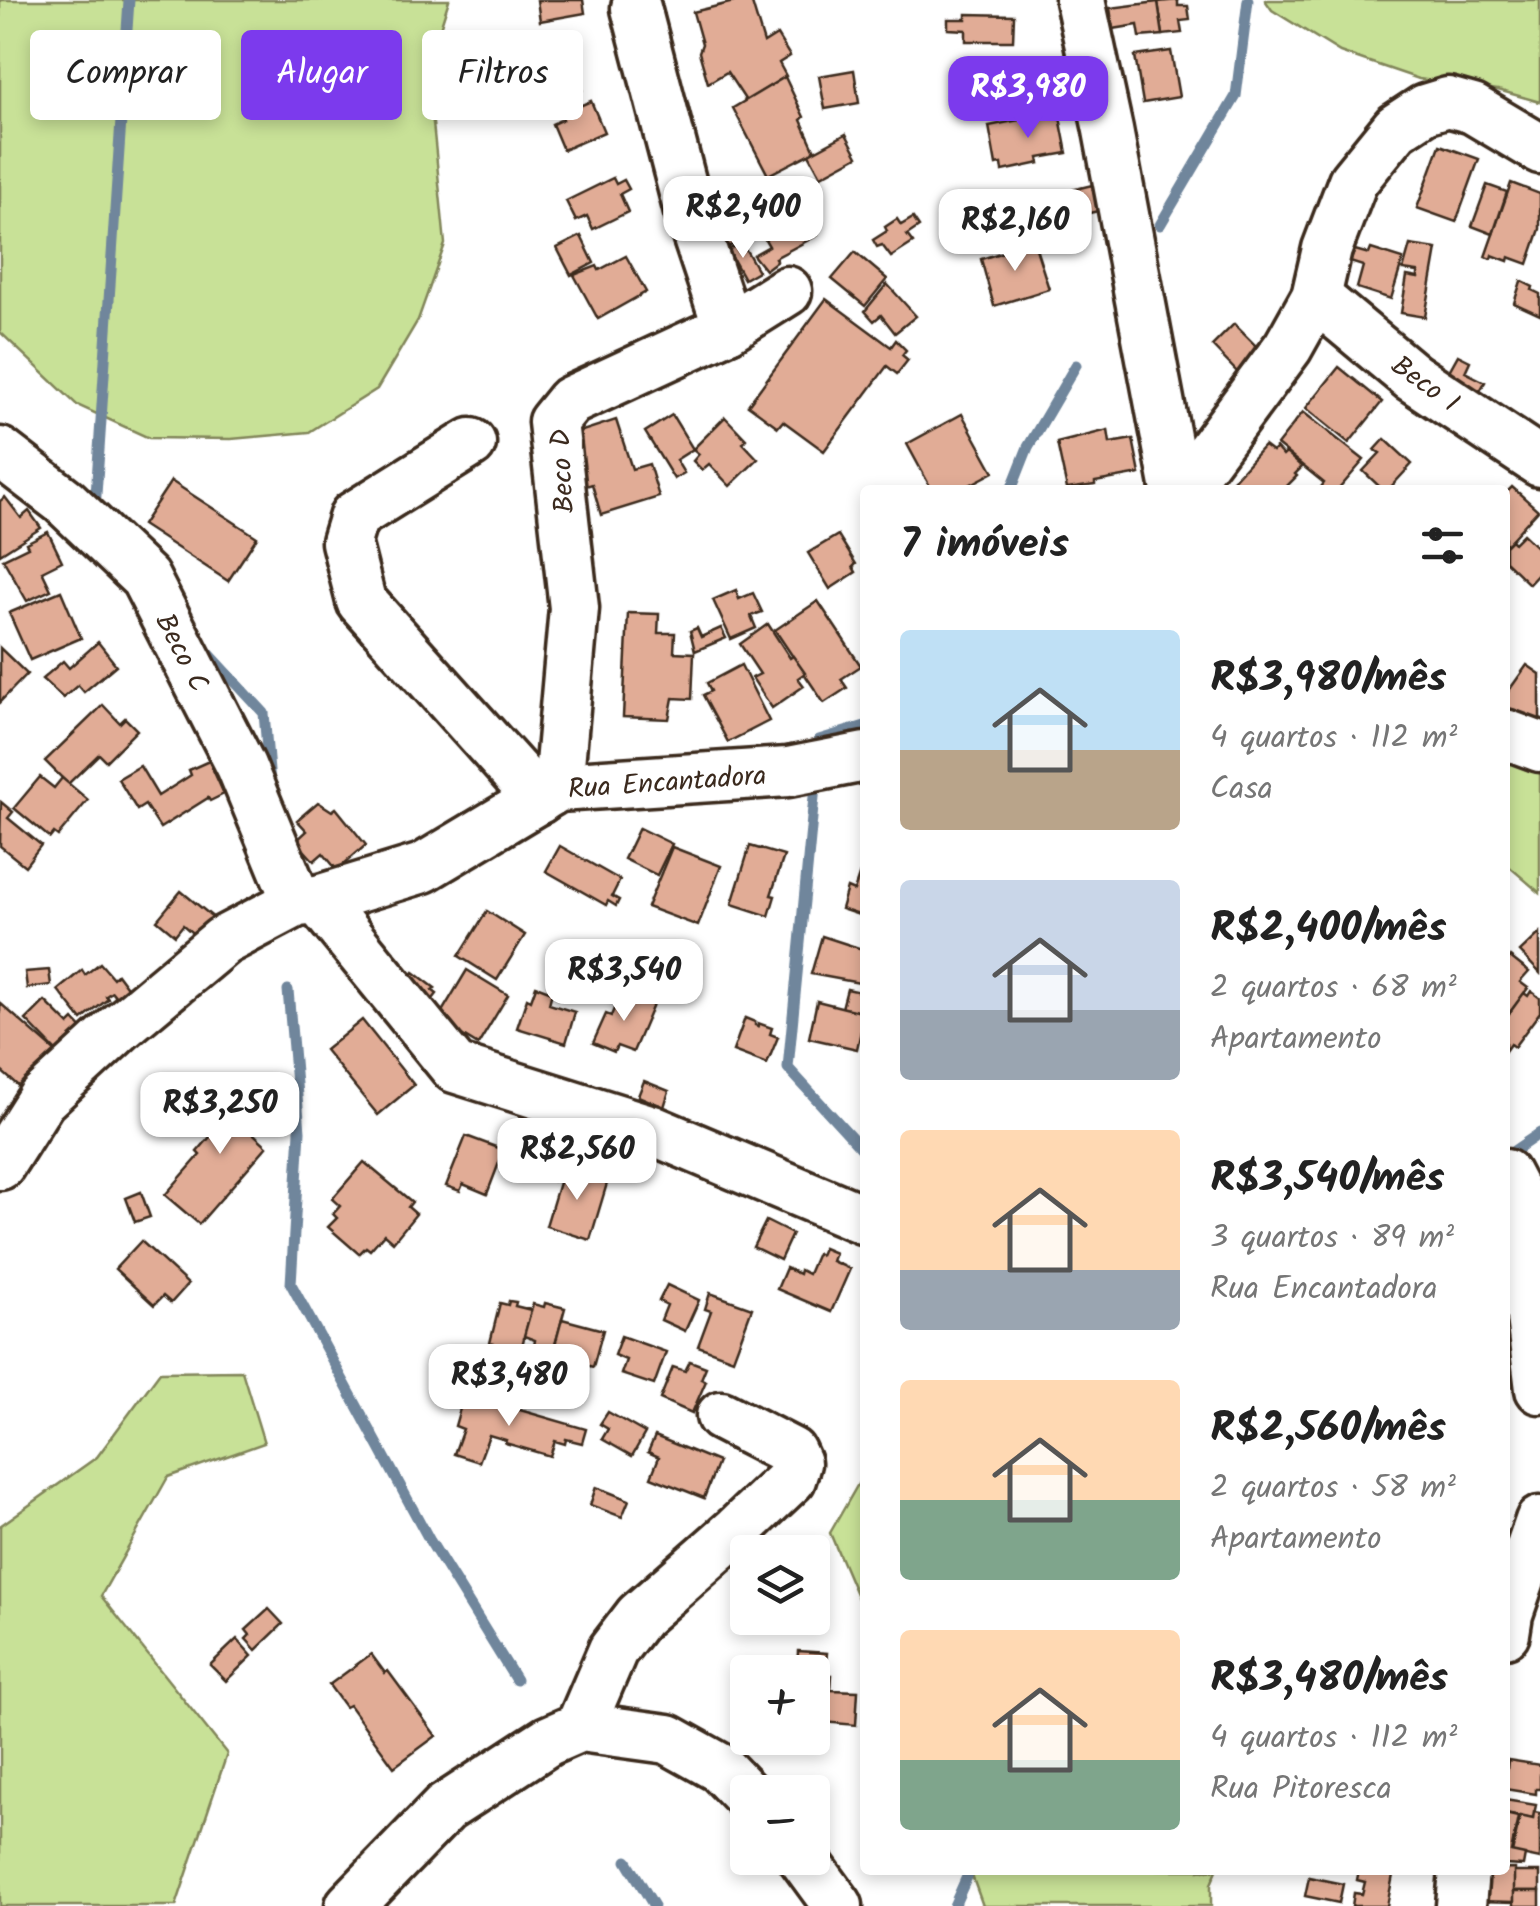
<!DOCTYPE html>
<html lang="pt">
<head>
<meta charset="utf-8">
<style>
  body { margin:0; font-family:Kalam,sans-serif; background:#f2f2f2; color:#222; height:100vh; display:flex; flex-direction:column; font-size:38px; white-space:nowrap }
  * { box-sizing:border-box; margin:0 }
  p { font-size:32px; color:#767676 }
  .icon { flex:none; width:55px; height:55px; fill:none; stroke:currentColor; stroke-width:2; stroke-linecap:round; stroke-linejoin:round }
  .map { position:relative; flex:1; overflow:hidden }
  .side { position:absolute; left:860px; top:485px; width:650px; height:1390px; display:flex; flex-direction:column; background:#fff; border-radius:10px; box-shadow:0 5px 15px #0003 }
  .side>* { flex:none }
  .hud { position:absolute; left:30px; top:30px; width:680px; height:90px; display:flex; gap:20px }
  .fabs { position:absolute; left:730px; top:1535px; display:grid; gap:20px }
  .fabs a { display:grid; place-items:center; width:100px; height:100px; border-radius:10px; background:#fff; box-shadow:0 5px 15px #0003; font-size:50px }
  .price { position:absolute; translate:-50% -85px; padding:0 22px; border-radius:20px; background:#fff; color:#222; font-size:32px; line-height:65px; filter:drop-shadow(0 2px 5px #0008) }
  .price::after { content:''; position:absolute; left:50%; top:60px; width:30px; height:22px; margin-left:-15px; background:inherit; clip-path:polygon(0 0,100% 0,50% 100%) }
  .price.active { background:#7c3aed; color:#fff }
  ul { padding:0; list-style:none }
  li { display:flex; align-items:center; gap:30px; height:250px; padding:0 40px }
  li span { display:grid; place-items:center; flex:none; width:280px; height:200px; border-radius:10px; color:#555 }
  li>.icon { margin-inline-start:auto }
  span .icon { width:120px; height:120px; fill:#fffc; stroke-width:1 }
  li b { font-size:42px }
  h2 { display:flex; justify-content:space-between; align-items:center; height:120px; padding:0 40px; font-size:42px }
  .tag { padding:0 35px; border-radius:10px; background:#fff; box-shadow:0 5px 15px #0003; font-size:35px; line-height:90px }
  .tag.active { background:#7c3aed; color:#fff }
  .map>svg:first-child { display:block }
</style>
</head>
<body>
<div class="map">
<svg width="1540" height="1906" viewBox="0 0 1540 1906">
  <rect width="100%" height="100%" fill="#fff"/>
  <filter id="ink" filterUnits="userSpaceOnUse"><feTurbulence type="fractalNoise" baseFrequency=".01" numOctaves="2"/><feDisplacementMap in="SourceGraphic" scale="20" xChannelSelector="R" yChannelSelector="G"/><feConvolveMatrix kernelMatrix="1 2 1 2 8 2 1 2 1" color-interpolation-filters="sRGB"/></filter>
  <g filter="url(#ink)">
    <g fill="#c8e197" stroke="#82865a" stroke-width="2.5">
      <polygon points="0,0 449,0 441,25 431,103 445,244 418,320 377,389 309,432 231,439 149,438 77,405 0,332"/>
      <polygon points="1265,0 1540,0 1540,102 1498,90 1419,79 1340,52 1272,10"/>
      <polygon points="1505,744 1540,760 1540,893 1505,863"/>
      <polygon points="242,1371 264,1443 168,1477 101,1596 227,1754 176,1906 0,1906 0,1526 97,1457 160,1372"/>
      <polygon points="865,1472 865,1615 830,1533"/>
      <polygon points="970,1870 1217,1870 1211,1884 1211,1906 983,1906"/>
    </g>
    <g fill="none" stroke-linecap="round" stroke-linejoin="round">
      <g stroke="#70869c" stroke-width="11">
        <polyline points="1160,225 1236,96 1248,0"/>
        <polyline points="1011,490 1028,447 1076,365"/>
        <polyline points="95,510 129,0"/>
        <polyline points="202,646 264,713 270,783"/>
        <polyline points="818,753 819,740 865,726"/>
        <polyline points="816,776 788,1068 865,1152"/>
        <polyline points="288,990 300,1131 291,1284 430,1541 516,1680"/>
        <polyline points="1505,1157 1540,1133"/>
        <polyline points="627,1861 654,1906"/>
        <polyline points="954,1906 970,1870"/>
      </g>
    </g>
    <g fill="#e1ac96" stroke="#3b2a1e" stroke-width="2.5">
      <polygon points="537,0 583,0 585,13 540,21"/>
      <polygon points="742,0 751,0 764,43 777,35 790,56 779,63 786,76 746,101 727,72 708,83 699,52 702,44 693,12"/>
      <polygon points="1178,0 1178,6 1188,6 1190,20 1180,21 1182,33 1163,35 1158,2"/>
      <polygon points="1158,2 1163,35 1140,37 1138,25 1113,29 1110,8"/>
      <polygon points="966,14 1014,15 1013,41 966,41 966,30 948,29 948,19 966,19"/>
      <polygon points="1171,51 1179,97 1143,103 1135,56"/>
      <polygon points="568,66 582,90 551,107 534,75 545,70 549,76"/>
      <polygon points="854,70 859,103 825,109 819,76"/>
      <polygon points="785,77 804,117 801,120 815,151 768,175 733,108"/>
      <polygon points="591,101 604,132 563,150 552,124 563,119 561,114"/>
      <polygon points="1059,112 1067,153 1039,158 1040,163 1003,171 1002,164 996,165 989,126"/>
      <polygon points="846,134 858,156 821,176 809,154"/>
      <polygon points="1440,145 1479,159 1456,222 1417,208"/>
      <polygon points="766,176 787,216 728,247 706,207"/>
      <polygon points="613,178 616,184 624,180 629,189 620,194 628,212 593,229 587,216 576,221 566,201"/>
      <polygon points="1511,183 1540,194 1540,229 1528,264 1509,257 1508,261 1492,255 1491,259 1485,257"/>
      <polygon points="1092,185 1098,211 1038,225 1038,228 1025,231 1025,234 982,244 972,212 1016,201 1015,198 1030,194 1031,200"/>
      <polygon points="1487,185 1507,192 1493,234 1472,226"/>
      <polygon points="795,212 800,222 810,218 818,235 775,258 777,261 765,270 753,255 769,246 760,231"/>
      <polygon points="913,218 919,227 907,235 913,243 891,257 882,245 877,247 873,240 887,231 885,227 897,219 901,225"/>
      <polygon points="581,236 594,263 571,275 557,248"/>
      <polygon points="1034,242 1049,289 994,306 981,259"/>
      <polygon points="742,243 758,271 744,279 728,250"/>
      <polygon points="1410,245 1437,249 1425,317 1401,313 1407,276 1418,278 1418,272 1403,270"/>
      <polygon points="1371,249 1403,259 1391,299 1357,288 1363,266 1350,262 1355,250 1369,254"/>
      <polygon points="855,252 887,279 865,306 832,279"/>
      <polygon points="626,256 646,292 598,319 574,275 597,266 599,270"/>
      <polygon points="1521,281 1533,287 1532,290 1540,294 1540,315 1514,303"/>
      <polygon points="887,284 916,316 895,333 881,315 874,321 865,311"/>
      <polygon points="826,299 891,347 896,340 906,350 902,355 908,360 897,374 887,366 824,451 783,421 778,427 748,405"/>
      <polygon points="1234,324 1263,353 1240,375 1212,346"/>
      <polygon points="1458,355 1470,361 1465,372 1485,382 1471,407 1439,389"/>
      <polygon points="1339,367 1382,402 1349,443 1306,408"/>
      <polygon points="1303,412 1364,460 1338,490 1319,490 1324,483 1277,445"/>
      <polygon points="962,414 994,472 960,490 932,490 907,444"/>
      <polygon points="672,415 693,449 676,460 684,473 674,479 645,432"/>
      <polygon points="725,417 746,439 743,443 758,459 730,486 709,464 702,470 693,461 699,454 693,449"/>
      <polygon points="616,420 632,469 649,464 659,497 601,515 592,484 580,488 566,442 581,438 579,432"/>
      <polygon points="1108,430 1110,443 1133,439 1140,474 1095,482 1095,485 1067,489 1057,443"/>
      <polygon points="1385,439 1412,464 1388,490 1383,490 1363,471 1380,453 1375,450"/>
      <polygon points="1264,446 1272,452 1276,448 1283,456 1286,453 1302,467 1295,474 1297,476 1283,490 1224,490"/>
      <polygon points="171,481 257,537 228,581 142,525"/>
      <polygon points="1512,487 1538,510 1505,546 1505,494"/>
      <polygon points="5,497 21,518 29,511 41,528 0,554 0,501"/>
      <polygon points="48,532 62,561 42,571 51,590 27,601 3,559 28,547 26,543"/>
      <polygon points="1523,534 1540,550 1540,572 1529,584 1505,561 1505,546 1511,540 1514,543"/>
      <polygon points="838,535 856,564 853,567 856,572 830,589 808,553"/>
      <polygon points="736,590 739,599 753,593 762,612 751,616 756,628 731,639 713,600"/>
      <polygon points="61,591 81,638 30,660 9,613"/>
      <polygon points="818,601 861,666 841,679 847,688 824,703 775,630"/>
      <polygon points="628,613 659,614 658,633 675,633 674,652 694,653 692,699 673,698 669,719 623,717"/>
      <polygon points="768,624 790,658 793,656 805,673 798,678 804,686 772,708 752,678 760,674 740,644"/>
      <polygon points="697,628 701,637 721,628 726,638 695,651 690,631"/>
      <polygon points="98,642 116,665 84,692 78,685 63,698 42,679 63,661 69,668"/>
      <polygon points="0,648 27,674 0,702"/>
      <polygon points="741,665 769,721 728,742 703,695 711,691 707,683"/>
      <polygon points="1527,665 1540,674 1540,725 1505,717 1505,696"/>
      <polygon points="103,705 120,723 125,718 137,730 106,761 99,754 68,784 45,761"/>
      <polygon points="209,761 224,794 210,801 208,798 160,828 145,805 137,810 118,779 140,766 158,796 191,775 189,770"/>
      <polygon points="40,777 54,788 62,778 88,800 58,836 54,833 50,838 14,808"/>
      <polygon points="1,802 13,812 8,818 41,845 25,866 0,846"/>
      <polygon points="318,802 332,811 336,808 366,845 337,870 323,853 314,861 296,841 307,831 297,820"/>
      <polygon points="639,828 672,844 657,875 624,859"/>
      <polygon points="560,846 620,880 612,896 619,900 616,906 608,901 606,905 546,871"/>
      <polygon points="750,846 784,856 771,895 775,896 769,916 732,904"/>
      <polygon points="672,847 721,866 698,926 647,907"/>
      <polygon points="865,858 865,917 841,909 847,888 854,891"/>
      <polygon points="181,891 221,924 205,944 183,925 175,935 157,920"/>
      <polygon points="487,911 525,935 497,980 459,956"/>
      <polygon points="1540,933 1540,973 1520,952"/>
      <polygon points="822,936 865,950 865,984 811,974"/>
      <polygon points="1510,957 1529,972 1520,982 1528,988 1508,1015 1505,1013 1505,964"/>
      <polygon points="100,963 113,978 117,974 129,990 117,998 112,992 106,996 108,999 82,1020 58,990 82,970 85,975"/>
      <polygon points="49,970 51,985 27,988 25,972"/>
      <polygon points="467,970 508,995 478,1045 437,1020"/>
      <polygon points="414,972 435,988 432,990 437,994 430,1003 404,986"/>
      <polygon points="536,986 552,992 549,1004 575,1012 566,1043 517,1028 527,998 531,1000"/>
      <polygon points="847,989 865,993 865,1013 842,1008"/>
      <polygon points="1531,991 1540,998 1540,1012 1514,1047 1510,1044 1505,1051 1505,1019 1524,993 1528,996"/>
      <polygon points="621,992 653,1005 633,1052 617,1046 614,1052 593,1043 606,1014 611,1016"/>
      <polygon points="45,1001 69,1025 74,1020 84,1031 59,1054 26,1020"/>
      <polygon points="817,1001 865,1013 857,1049 809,1038"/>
      <polygon points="0,1003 57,1053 24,1091 0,1070"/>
      <polygon points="745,1018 755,1022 755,1025 758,1026 758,1023 772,1028 770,1034 778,1037 767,1064 733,1051"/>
      <polygon points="362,1020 414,1085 378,1115 325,1050"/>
      <polygon points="229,1081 262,1109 246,1127 267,1146 199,1224 165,1195 200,1155 197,1152 228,1116 211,1101"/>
      <polygon points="644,1081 669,1091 664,1107 638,1096"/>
      <polygon points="515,1132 534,1139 532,1144 537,1145 536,1148 561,1156 553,1181 522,1171 520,1179 502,1172"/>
      <polygon points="466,1136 504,1150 487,1194 463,1184 460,1191 446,1186"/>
      <polygon points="609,1142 632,1150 623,1176 600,1168"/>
      <polygon points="364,1162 412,1202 408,1207 416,1214 393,1242 384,1234 370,1250 366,1247 359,1254 328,1227 337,1218 333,1214 340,1206 332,1199"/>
      <polygon points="564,1166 608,1180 590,1240 546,1226"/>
      <polygon points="141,1192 150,1217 135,1222 126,1198"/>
      <polygon points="766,1221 792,1234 780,1260 753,1247"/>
      <polygon points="141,1241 188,1284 171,1303 163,1296 154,1305 115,1269"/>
      <polygon points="823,1248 835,1253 832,1261 850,1269 831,1312 777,1289 786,1268 799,1274 800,1270 808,1274 817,1253 820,1255"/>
      <polygon points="667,1285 699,1300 685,1331 661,1320 667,1305 659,1301"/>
      <polygon points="710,1293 752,1308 733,1359 698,1346 711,1311 705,1309"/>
      <polygon points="509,1301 516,1302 515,1306 531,1310 521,1350 490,1343 500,1303 508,1305"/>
      <polygon points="545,1303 565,1308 552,1356 533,1352 535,1340 524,1336 533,1304 544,1307"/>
      <polygon points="562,1319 603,1330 593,1367 552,1356"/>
      <polygon points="621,1336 666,1352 654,1385 621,1374 626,1360 614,1355"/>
      <polygon points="690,1361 706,1367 701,1379 706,1381 692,1413 660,1399 673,1367 685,1371"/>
      <polygon points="475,1397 586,1429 582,1443 566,1439 565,1444 555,1441 550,1456 505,1443 506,1440 489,1435 479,1462 454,1454 463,1429 455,1426 463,1398 474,1401"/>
      <polygon points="608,1412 645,1433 632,1456 602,1439 608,1429 600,1424"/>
      <polygon points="655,1436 718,1462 704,1498 651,1477 659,1457 648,1452"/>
      <polygon points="596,1487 629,1500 622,1517 590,1505"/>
      <polygon points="269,1609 283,1624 256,1650 246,1639 250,1635 246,1630"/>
      <polygon points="237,1639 252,1656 226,1681 210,1665"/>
      <polygon points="798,1651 827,1653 825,1673 797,1670"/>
      <polygon points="371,1654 385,1673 388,1671 436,1736 394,1767 349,1705 345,1707 329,1685"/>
      <polygon points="812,1674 832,1675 831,1690 858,1691 856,1725 812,1721"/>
      <polygon points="1508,1760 1540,1765 1540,1789 1536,1789 1536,1794 1505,1789"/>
      <polygon points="1505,1800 1536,1805 1533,1819 1505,1814"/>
      <polygon points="1534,1812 1540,1813 1540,1859 1512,1853 1520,1816 1533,1819"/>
      <polygon points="1505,1814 1518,1817 1511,1852 1525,1855 1523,1866 1505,1865"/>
      <polygon points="1515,1869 1514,1902 1479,1901 1479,1870"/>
      <polygon points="1359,1870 1394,1870 1387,1906 1352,1906 1354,1893 1362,1894 1365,1882 1357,1880"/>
      <rect x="1514" y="1872" width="26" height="19"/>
      <polygon points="1309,1877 1343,1884 1339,1903 1305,1896"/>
      <rect x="1514" y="1891" width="26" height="15"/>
    </g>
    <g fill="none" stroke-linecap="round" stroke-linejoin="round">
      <defs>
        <g id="minor">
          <polyline points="1080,0 1108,130 1176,490"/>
          <polyline points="636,8 688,208 728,328"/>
          <polyline points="1316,297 1412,377 1540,462"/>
          <polyline points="471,443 354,516 346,542 361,601 539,799"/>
          <polyline points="0,452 64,501 145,578 241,766 297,902"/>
          <polyline points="1182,490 1288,347 1316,297 1327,249 1353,181 1396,128 1425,109 1448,102 1473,109 1540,149"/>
          <polyline points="1505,734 1540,747"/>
          <polyline points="558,787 574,608 553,422 570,401 728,328 787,291"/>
          <polyline points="318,900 455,1068 652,1130 865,1220"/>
          <polyline points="0,1165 41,1100 119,1028 223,941 297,902 318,900 423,868 558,787 788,772 865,757"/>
          <polyline points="1505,1174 1516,1195 1540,1389"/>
          <polyline points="1505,1633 1508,1614 1540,1521"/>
          <polyline points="580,1727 613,1650 639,1616 737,1530 791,1479 796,1463 791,1452 721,1416"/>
          <polyline points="803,1858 838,1906"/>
          <polyline points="350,1906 445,1808 548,1741 580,1727 668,1739 720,1768 748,1797"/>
          <polyline points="1461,1906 1464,1870"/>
        </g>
      </defs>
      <use href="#minor" stroke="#3b2a1e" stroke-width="55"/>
      <use href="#minor" stroke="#fff" stroke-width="48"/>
    </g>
  </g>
  <g text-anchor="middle" stroke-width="9" stroke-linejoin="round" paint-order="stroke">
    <g font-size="28" fill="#3b2a1e" stroke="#fff">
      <text transform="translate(1426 383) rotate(36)" y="10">Beco I</text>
      <text transform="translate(561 471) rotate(-93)" y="10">Beco D</text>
      <text transform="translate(183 652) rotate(63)" y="10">Beco C</text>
      <text transform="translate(667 781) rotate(-4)" y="10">Rua Encantadora</text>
    </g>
  </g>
</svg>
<div class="fabs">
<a><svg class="icon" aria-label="layers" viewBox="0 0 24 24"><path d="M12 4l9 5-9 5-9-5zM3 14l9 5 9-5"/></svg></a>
<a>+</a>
<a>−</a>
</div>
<b class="price active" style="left:1028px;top:141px">R$3,980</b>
<b class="price" style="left:743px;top:261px">R$2,400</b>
<b class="price" style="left:1015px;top:274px">R$2,160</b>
<b class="price" style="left:624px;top:1024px">R$3,540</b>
<b class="price" style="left:220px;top:1157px">R$3,250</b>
<b class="price" style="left:577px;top:1203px">R$2,560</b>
<b class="price" style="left:509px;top:1429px">R$3,480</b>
<div class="hud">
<a class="tag">Comprar</a>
<a class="tag active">Alugar</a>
<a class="tag">Filtros</a>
</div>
<section class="side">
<h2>7 imóveis<svg class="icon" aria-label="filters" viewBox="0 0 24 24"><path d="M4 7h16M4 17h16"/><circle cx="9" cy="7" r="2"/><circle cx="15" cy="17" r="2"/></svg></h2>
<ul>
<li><span style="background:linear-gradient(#bfe0f5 60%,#b9a48a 0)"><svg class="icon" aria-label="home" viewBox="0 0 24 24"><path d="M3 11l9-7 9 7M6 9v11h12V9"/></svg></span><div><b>R$3,980/mês</b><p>4 quartos · 112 m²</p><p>Casa</p></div></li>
<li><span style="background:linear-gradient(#c9d6e8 65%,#9aa5b1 0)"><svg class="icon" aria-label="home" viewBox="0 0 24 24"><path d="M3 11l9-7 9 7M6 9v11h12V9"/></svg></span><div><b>R$2,400/mês</b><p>2 quartos · 68 m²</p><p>Apartamento</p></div></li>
<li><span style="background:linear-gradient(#ffd9b3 70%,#9aa5b1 0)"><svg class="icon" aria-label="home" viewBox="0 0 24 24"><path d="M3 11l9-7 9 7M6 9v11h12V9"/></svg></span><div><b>R$3,540/mês</b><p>3 quartos · 89 m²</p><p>Rua Encantadora</p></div></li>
<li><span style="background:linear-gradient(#ffd9b3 60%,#7fa58c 0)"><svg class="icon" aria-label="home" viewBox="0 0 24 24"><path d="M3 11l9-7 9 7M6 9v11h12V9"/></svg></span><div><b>R$2,560/mês</b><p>2 quartos · 58 m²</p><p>Apartamento</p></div></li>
<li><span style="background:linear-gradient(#ffd9b3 65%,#7fa58c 0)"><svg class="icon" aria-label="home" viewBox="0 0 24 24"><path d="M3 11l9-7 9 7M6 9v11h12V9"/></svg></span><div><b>R$3,480/mês</b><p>4 quartos · 112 m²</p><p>Rua Pitoresca</p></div></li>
</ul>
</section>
</div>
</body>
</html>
